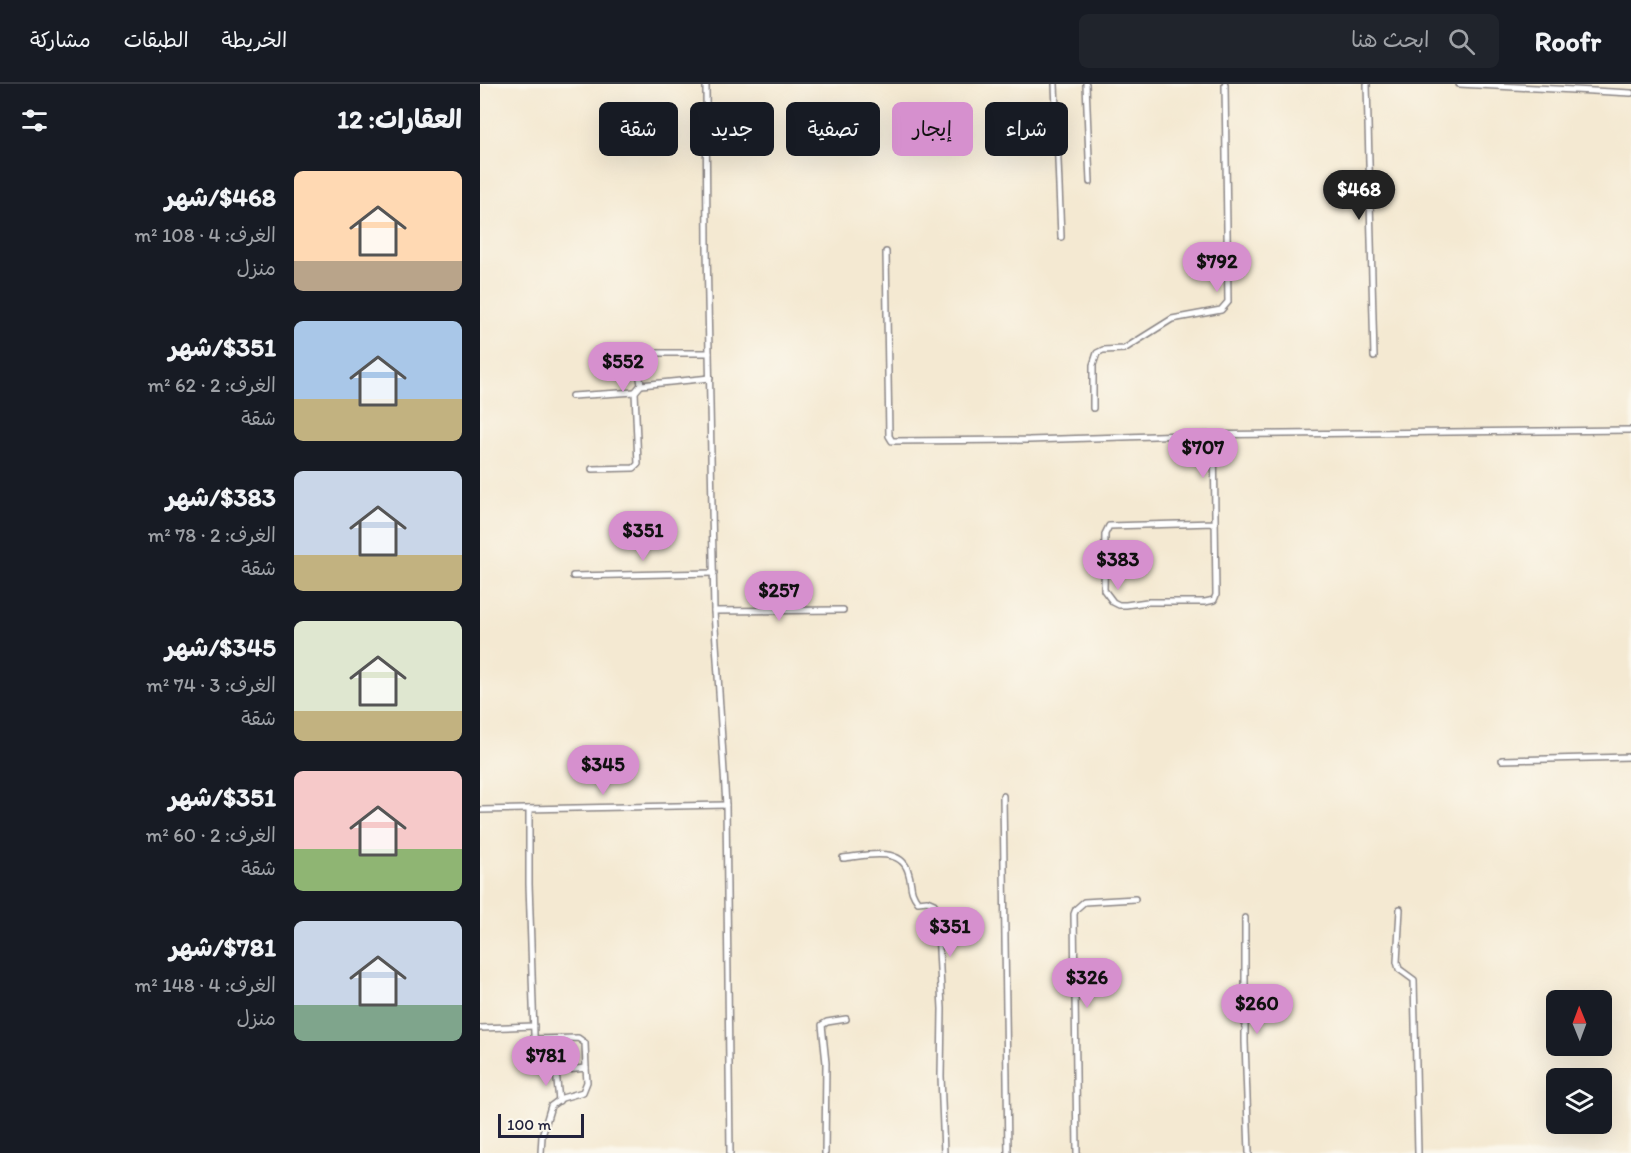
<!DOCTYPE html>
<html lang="ar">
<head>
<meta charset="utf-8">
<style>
  body { margin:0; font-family:Itim,"Playpen Sans Arabic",sans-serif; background:#20242c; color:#f1f3f6; direction:rtl; height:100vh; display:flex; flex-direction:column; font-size:22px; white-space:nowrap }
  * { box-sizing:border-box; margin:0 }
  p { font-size:20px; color:#9ea1a6 }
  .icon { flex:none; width:33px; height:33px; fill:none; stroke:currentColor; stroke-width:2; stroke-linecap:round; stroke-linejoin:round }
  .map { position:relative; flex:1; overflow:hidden; direction:ltr }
  .details { display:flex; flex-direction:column; background:#171b24; width:480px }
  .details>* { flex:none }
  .top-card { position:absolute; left:18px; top:18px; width:570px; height:54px; direction:rtl; display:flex; gap:12px }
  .needle { width:39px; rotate:359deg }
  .tools { position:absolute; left:1066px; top:906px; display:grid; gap:12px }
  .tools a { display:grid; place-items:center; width:66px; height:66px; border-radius:9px; background:#171b24; box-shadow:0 6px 24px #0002; font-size:30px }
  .scale { position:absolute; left:18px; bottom:15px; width:86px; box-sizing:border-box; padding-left:6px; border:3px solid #22223b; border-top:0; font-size:16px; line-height:21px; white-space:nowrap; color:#22223b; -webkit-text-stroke:4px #fbf7ec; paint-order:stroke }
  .price { position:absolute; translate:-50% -51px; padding:0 14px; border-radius:21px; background:#d690ce; color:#111; font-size:20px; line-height:39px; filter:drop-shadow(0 2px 3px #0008) }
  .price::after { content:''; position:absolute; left:50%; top:36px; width:18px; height:14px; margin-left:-9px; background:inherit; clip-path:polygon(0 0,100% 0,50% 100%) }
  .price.selected { background:#222; color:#fff }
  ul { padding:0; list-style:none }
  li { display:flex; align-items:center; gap:18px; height:150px; padding:0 18px }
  li span { display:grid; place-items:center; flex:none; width:168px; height:120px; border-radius:9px; color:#555 }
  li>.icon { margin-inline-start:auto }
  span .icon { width:72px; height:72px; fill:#fffc; stroke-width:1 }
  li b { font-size:26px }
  h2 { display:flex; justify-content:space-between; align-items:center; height:72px; padding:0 18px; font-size:26px }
  .pill { padding:0 21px; border-radius:9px; background:#171b24; box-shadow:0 6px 24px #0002; font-size:21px; line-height:54px }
  .pill.selected { background:#d690ce; color:#111 }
  header { display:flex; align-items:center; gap:36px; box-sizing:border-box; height:84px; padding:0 30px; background:#171b24; border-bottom:2px solid #363941 }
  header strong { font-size:28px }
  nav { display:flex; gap:33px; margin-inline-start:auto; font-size:21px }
  .search { width:420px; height:54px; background:#20242c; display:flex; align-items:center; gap:15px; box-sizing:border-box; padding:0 21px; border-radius:9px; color:#9ea1a6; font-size:22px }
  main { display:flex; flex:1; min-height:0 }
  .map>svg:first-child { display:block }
</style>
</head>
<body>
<header>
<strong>Roofr</strong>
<div class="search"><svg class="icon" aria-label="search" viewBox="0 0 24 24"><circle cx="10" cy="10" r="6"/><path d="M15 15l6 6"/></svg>ابحث هنا</div>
<nav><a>الخريطة</a><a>الطبقات</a><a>مشاركة</a></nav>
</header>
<main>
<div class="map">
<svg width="1151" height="1069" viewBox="0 0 1151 1069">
  <rect width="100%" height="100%" fill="#fbf7ec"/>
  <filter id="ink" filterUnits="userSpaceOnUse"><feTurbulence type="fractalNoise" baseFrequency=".0167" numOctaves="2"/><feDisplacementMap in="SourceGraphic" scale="12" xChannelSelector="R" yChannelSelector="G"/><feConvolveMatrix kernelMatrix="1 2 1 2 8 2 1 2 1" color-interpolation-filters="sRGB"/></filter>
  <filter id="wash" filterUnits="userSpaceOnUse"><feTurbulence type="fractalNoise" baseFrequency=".008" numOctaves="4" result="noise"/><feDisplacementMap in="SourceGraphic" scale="24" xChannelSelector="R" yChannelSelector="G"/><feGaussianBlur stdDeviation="1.35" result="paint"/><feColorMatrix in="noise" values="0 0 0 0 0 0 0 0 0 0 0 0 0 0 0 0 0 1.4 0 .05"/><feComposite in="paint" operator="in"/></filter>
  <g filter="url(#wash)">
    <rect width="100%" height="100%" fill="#f4e9d2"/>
  </g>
  <g filter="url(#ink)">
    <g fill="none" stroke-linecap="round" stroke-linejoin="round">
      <defs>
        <g id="street">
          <polyline points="226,0 227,164 234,527 246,721 250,1069"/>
          <polyline points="575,0 581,153"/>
          <polyline points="606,0 610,98"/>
          <polyline points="887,0 894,273"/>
          <polyline points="979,0 1151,9"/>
          <polyline points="406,168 409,352 412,357 549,356 706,351 1151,346"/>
          <path d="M161,301c-1,-11 -7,-24 3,-32h65"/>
          <polyline points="92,312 155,308"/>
          <polyline points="613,324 613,281 617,269 623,266 644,265 692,235 741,226 748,218 745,0"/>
          <polyline points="734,351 736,511 734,516 725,518 667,518 646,521 639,521 633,518 624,506 625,450 629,442 734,439"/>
          <polyline points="112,385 154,384 158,380 155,308 161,301 230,294"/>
          <polyline points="93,492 234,489"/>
          <polyline points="234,527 363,526"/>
          <polyline points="1022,676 1151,673"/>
          <polyline points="523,712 528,1069"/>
          <polyline points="49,725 49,800 55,980 58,984 76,987 106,984 107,998 103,1008 82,1014 71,1022 62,1052 61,1069"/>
          <polyline points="0,726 246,721"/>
          <path d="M363,774c20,-2 57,-12 65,13 5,14 0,18 10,31l9,-1 7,3 3,6 5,99 -1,67 3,77"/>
          <polyline points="920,825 917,878 919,885 934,896 938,1069"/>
          <polyline points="765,834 765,958 769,1069"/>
          <polyline points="0,944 54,942"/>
          <polyline points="54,955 98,954 105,959 106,984"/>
          <polyline points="76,987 79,1017"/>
          <polyline points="345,1069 346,979 342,941 347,938 366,935"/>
          <polyline points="597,1069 594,830 596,825 604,818 655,815"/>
        </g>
      </defs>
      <use href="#street" stroke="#8b8686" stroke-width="8"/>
      <use href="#street" stroke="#fff" stroke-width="5"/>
    </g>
  </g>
</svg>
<div class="tools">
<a><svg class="needle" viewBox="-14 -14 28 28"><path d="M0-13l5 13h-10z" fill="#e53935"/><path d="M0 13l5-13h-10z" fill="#9ea1a6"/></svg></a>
<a><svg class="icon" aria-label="layers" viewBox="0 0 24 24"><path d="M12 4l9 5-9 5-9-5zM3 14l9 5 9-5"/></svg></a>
</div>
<div class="scale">100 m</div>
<b class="price selected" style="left:879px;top:137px">$468</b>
<b class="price" style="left:737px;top:209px">$792</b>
<b class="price" style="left:143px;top:309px">$552</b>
<b class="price" style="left:723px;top:395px">$707</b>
<b class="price" style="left:163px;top:478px">$351</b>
<b class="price" style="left:638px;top:507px">$383</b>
<b class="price" style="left:299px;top:538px">$257</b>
<b class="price" style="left:123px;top:712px">$345</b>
<b class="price" style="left:470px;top:874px">$351</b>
<b class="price" style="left:607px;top:925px">$326</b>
<b class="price" style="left:777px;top:951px">$260</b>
<b class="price" style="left:66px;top:1003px">$781</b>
<div class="top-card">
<a class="pill">شراء</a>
<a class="pill selected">إيجار</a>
<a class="pill">تصفية</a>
<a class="pill">جديد</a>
<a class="pill">شقة</a>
</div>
</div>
<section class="details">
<h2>العقارات: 12<svg class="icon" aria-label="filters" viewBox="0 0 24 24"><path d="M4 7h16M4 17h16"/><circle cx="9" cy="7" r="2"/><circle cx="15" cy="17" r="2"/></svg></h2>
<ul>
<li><span style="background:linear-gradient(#ffd9b3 75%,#b9a48a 0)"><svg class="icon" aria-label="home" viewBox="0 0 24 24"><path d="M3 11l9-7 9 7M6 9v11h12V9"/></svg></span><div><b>$468/شهر</b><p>الغرف: 4 · 108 m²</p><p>منزل</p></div></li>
<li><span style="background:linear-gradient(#a9c7e8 65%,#c2b280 0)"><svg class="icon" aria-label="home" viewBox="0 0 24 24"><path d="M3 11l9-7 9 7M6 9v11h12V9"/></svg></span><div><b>$351/شهر</b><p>الغرف: 2 · 62 m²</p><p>شقة</p></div></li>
<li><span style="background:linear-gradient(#c9d6e8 70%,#c2b280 0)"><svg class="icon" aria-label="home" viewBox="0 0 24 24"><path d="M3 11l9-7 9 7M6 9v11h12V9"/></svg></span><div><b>$383/شهر</b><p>الغرف: 2 · 78 m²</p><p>شقة</p></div></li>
<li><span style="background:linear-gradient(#dfe7d0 75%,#c2b280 0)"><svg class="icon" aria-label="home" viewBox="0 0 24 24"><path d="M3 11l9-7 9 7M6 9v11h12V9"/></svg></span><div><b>$345/شهر</b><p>الغرف: 3 · 74 m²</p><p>شقة</p></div></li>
<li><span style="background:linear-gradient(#f6c9c9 65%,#8fb573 0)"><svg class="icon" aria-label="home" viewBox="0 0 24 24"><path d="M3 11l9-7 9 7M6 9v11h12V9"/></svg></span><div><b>$351/شهر</b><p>الغرف: 2 · 60 m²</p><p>شقة</p></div></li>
<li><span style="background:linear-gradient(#c9d6e8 70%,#7fa58c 0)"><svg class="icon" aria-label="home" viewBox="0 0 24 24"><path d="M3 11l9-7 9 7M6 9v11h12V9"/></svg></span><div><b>$781/شهر</b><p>الغرف: 4 · 148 m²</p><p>منزل</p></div></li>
</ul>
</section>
</main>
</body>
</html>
